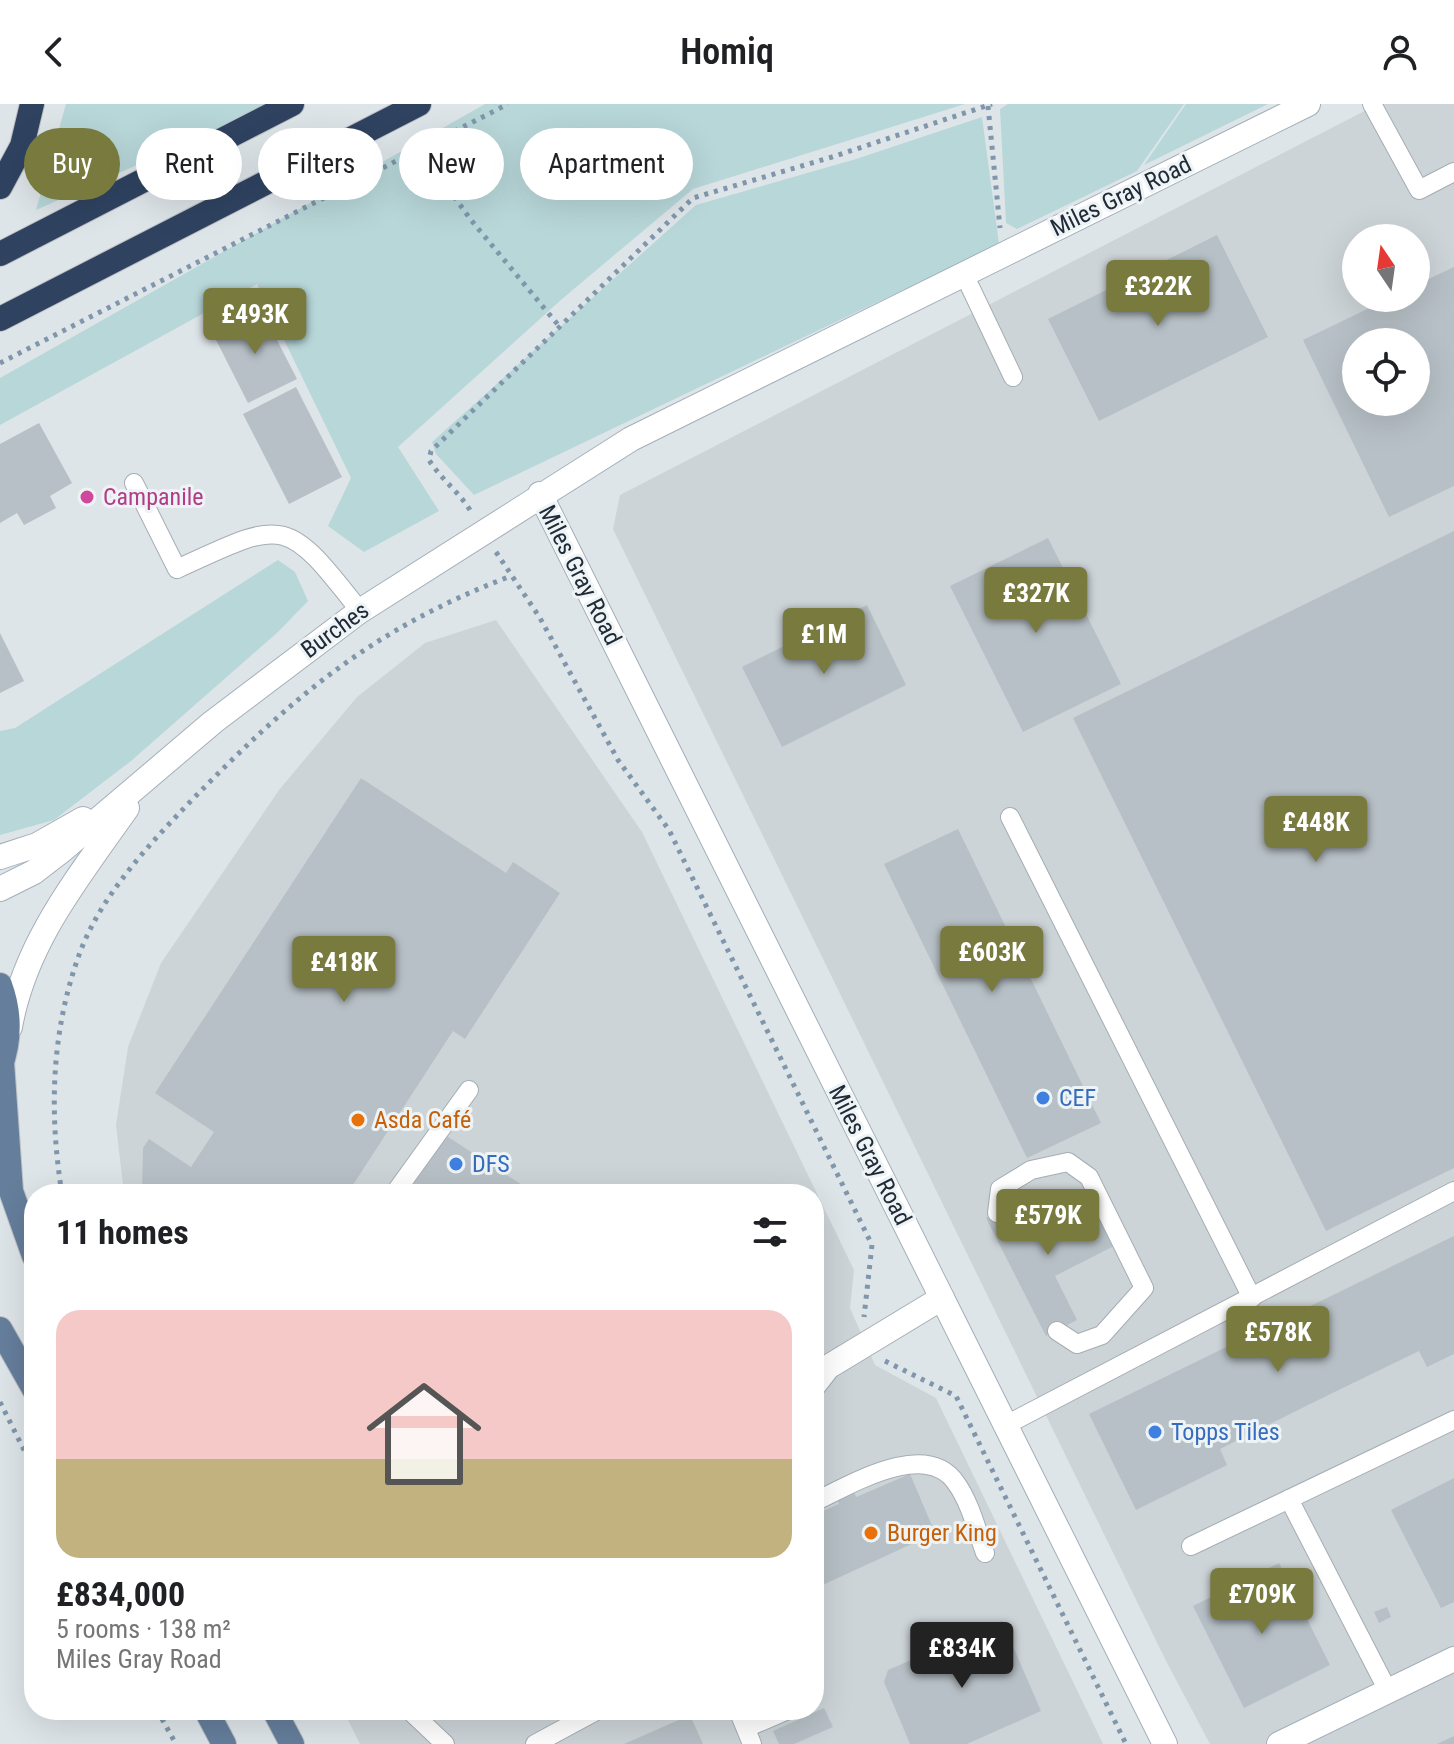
<!DOCTYPE html>
<html lang="en">
<head>
<meta charset="utf-8">
<style>
  body { margin:0; font-family:"Roboto Condensed",sans-serif; background:#f2f2f2; color:#202124; height:100vh; display:flex; flex-direction:column; font-size:30px; white-space:nowrap }
  * { box-sizing:border-box; margin:0 }
  p { font-size:26px; color:#757577 }
  .icon { flex:none; width:44px; height:44px; fill:none; stroke:currentColor; stroke-width:2; stroke-linecap:round; stroke-linejoin:round }
  .map { position:relative; flex:1; overflow:hidden }
  .panel { position:absolute; left:24px; top:1080px; width:800px; height:536px; display:flex; flex-direction:column; background:#fff; border-radius:32px; box-shadow:0 8px 32px #0002 }
  .panel>* { flex:none }
  .top-card { position:absolute; left:24px; top:24px; width:800px; height:72px; display:flex; gap:16px }
  .needle { width:52px; rotate:347deg }
  .tools { position:absolute; left:1342px; top:120px; display:grid; gap:16px }
  .tools a { display:grid; place-items:center; width:88px; height:88px; border-radius:50%; background:#fff; box-shadow:0 8px 32px #0002; font-size:40px }
  .price { position:absolute; translate:-50% -68px; padding:0 18px; border-radius:8px; background:#787b3d; color:#fff; font-size:26px; line-height:52px; filter:drop-shadow(0 2px 4px #0008) }
  .price::after { content:''; position:absolute; left:50%; top:48px; width:24px; height:18px; margin-left:-12px; background:inherit; clip-path:polygon(0 0,100% 0,50% 100%) }
  .price.selected { background:#222; color:#fff }
  ul { padding:0; list-style:none }
  li { display:grid; align-content:center; gap:16px; height:424px; padding:0 32px }
  li span { display:grid; place-items:center; height:248px; border-radius:24px; color:#555 }
  li>.icon { margin-inline-start:auto }
  span .icon { width:144px; height:144px; fill:#fffc; stroke-width:1 }
  li b { font-size:34px }
  h2 { display:flex; justify-content:space-between; align-items:center; height:96px; padding:0 32px; font-size:34px }
  .tag { padding:0 28px; border-radius:36px; background:#fff; box-shadow:0 8px 32px #0002; font-size:28px; line-height:72px }
  .tag.selected { background:#787b3d; color:#fff }
  header { display:flex; justify-content:space-between; align-items:center; height:104px; padding:0 32px; background:#fff; font-size:36px; font-weight:600 }
  .map>svg:first-child { display:block }
</style>
</head>
<body>
<header><svg class="icon" aria-label="back" viewBox="0 0 24 24"><path d="M15 5l-7 7 7 7"/></svg>Homiq<svg class="icon" aria-label="person" viewBox="0 0 24 24"><circle cx="12" cy="8" r="4"/><path d="M4 21q1-7 8-7t8 7"/></svg></header>
<div class="map">
<svg width="1454" height="1640" viewBox="0 0 1454 1640">
  <rect width="100%" height="100%" fill="#dee5e9"/>
  <g fill="#cdd4d8" fill-rule="evenodd">
    <path d="M1378,0h76v1640h-244l-45,-85 -552,-1130 7,-34zM1356,134h60v60h-60zM1356,238h60v60h-60z"/>
    <polygon points="496,516 642,728 854,1166 850,1204 875,1261 936,1294 1103,1640 360,1640 343,1606 814,1606 814,1090 124,1090 116,1021 128,943 161,859 279,686 357,593 425,539"/>
  </g>
  <g fill="#b8d7d9">
    <polygon points="66,0 274,0 36,106"/>
    <polygon points="485,0 965,0 693,85 562,195 398,343 439,407 364,448 328,422 351,374 257,180 0,321 0,274"/>
    <polygon points="1008,0 1184,0 1137,67 1017,125 1006,119 1000,5"/>
    <polygon points="1186,0 1268,0 1144,61"/>
    <polygon points="982,13 999,140 474,391 436,350 432,338 696,101 856,55"/>
    <polygon points="278,456 295,468 308,497 278,528 131,657 54,716 0,731 0,627 15,624"/>
  </g>
  <g fill="#b7c0c6" fill-rule="evenodd">
    <polygon points="1217,131 1268,233 1099,317 1048,215"/>
    <path d="M1454,163v219l-65,31 -86,-177 87,-42h26v-13zM1356,238h60v60h-60z"/>
    <polygon points="261,205 297,275 248,299 213,230"/>
    <polygon points="296,283 342,373 289,400 243,310"/>
    <polygon points="39,319 72,379 50,392 56,404 24,421 17,409 0,419 0,340"/>
    <polygon points="1454,427 1454,1064 1326,1127 1073,614"/>
    <polygon points="1048,434 1121,580 1023,628 950,482"/>
    <polygon points="867,501 906,581 782,643 742,563"/>
    <polygon points="0,529 24,577 0,589"/>
    <polygon points="361,674 506,769 513,758 560,789 465,935 453,927 347,1090 142,1090 143,1044 149,1035 191,1063 214,1028 155,989"/>
    <polygon points="958,725 1101,1019 1027,1054 884,760"/>
    <polygon points="442,1029 536,1090 402,1090"/>
    <polygon points="1018,1098 1034,1130 1094,1101 1114,1142 1055,1172 1077,1216 1046,1232 986,1114"/>
    <polygon points="1454,1132 1454,1250 1427,1263 1419,1247 1308,1301 1220,1345 1227,1361 1136,1406 1089,1310"/>
    <polygon points="910,1370 933,1424 926,1426 929,1432 814,1485 814,1411 839,1400 837,1395 854,1388 856,1393"/>
    <polygon points="1454,1374 1454,1498 1441,1504 1391,1406"/>
    <polygon points="1279,1459 1330,1561 1244,1604 1193,1502"/>
    <polygon points="1387,1503 1391,1513 1379,1519 1374,1508"/>
    <polygon points="1002,1517 1041,1607 967,1640 910,1640 884,1578 888,1566"/>
    <polygon points="824,1604 833,1623 794,1640 779,1640 773,1627"/>
    <polygon points="690,1611 703,1640 624,1640"/>
    <polygon points="1454,1632 1454,1640 1437,1640"/>
  </g>
  <g fill="none" stroke-linecap="round" stroke-linejoin="round">
    <defs>
      <g id="lane">
        <polyline points="1372,0 1419,86 1454,68"/>
        <polyline points="964,170 1013,273"/>
        <path d="M134,379l43,86c108,-50 108,-54 183,42"/>
        <polyline points="1010,713 1252,1194"/>
        <polyline points="394,1090 469,986"/>
        <polyline points="997,1109 1000,1085 1031,1066 1068,1058 1089,1073 1144,1184 1102,1231 1077,1240 1057,1227"/>
        <polyline points="1006,1321 1454,1087"/>
        <polyline points="1289,1395 1388,1587"/>
        <path d="M814,1398c38,-18 112,-63 142,-19 14,19 21,48 29,70"/>
        <polyline points="1191,1442 1454,1316"/>
        <polyline points="409,1606 445,1640"/>
        <polyline points="738,1606 752,1640"/>
        <polyline points="746,1624 788,1606"/>
        <polyline points="535,1640 598,1606"/>
      </g>
      <polyline id="street" points="814,1281 828,1263 942,1194"/>
      <g id="secondary">
        <polyline points="540,390 1165,1640"/>
        <polyline points="0,753 37,741 83,715"/>
        <polyline points="0,785 34,768 60,748 213,618 360,507 631,335 1308,0"/>
        <path d="M10,923c15,-85 68,-149 117,-219"/>
        <polyline points="1279,1640 1454,1555"/>
      </g>
      <g id="primary">
        <path d="M0,881c10,27 10,56 0,83"/>
        <polyline points="2,958 11,1087 34,1152"/>
        <polyline points="0,1225 34,1285"/>
        <polyline points="206,1606 224,1640"/>
        <polyline points="274,1606 292,1640"/>
      </g>
      <g id="highway">
        <polyline points="0,83 22,42 32,0"/>
        <polyline points="0,150 292,0"/>
        <polyline points="0,215 419,0"/>
      </g>
    </defs>
    <use href="#lane" stroke="#a5adb4" stroke-width="20"/>
    <use href="#street" stroke="#a5adb4" stroke-width="26"/>
    <use href="#secondary" stroke="#a4afba" stroke-width="26"/>
    <use href="#primary" stroke="#bcbfc3" stroke-width="26"/>
    <use href="#highway" stroke="#bcbfc3" stroke-width="26"/>
    <g stroke="#8096ab" stroke-width="5" stroke-dasharray="4 6" stroke-linecap="butt">
      <polyline points="988,2 1000,124"/>
      <polyline points="419,44 471,116 559,222"/>
      <polyline points="0,259 508,0"/>
      <path d="M470,406c-12,-19 -30,-32 -41,-50l2,-9 262,-253 139,-41 160,-53"/>
      <polyline points="496,448 540,514 618,656 669,726 872,1141 864,1213"/>
      <path d="M62,1090c-13,-81 -11,-161 17,-239 21,-58 67,-107 109,-151 102,-105 183,-175 323,-228"/>
      <polyline points="885,1257 956,1292 1126,1640"/>
      <polyline points="0,1298 34,1366"/>
      <polyline points="157,1606 176,1640"/>
    </g>
    <use href="#lane" stroke="#fff" stroke-width="18"/>
    <use href="#street" stroke="#fff" stroke-width="24"/>
    <use href="#secondary" stroke="#fff" stroke-width="24"/>
    <use href="#primary" stroke="#657e9c" stroke-width="24"/>
    <use href="#highway" stroke="#2f4361" stroke-width="24"/>
  </g>
  <circle fill="#d1479c" stroke="#eef4f6" stroke-width="3" cx="87" cy="393" r="8"/>
  <g fill="#3f7fe0" stroke="#eef4f6" stroke-width="3">
    <circle cx="1043" cy="994" r="8"/>
    <circle cx="456" cy="1060" r="8"/>
    <circle cx="1155" cy="1328" r="8"/>
  </g>
  <g fill="#e8710a" stroke="#eef4f6" stroke-width="3">
    <circle cx="358" cy="1016" r="8"/>
    <circle cx="871" cy="1429" r="8"/>
  </g>
  <g text-anchor="middle" stroke-width="6" stroke-linejoin="round" paint-order="stroke">
    <g font-size="24" fill="#212b37" stroke="#eef4f6">
      <text transform="translate(1121 92) rotate(-26)" y="8">Miles Gray Road</text>
      <text transform="translate(580 471) rotate(63)" y="8">Miles Gray Road</text>
      <text transform="translate(335 526) rotate(-36)" y="8">Burches</text>
      <text transform="translate(870 1051) rotate(63)" y="8">Miles Gray Road</text>
    </g>
    <g font-size="24" fill="#b23c85" stroke="#eef4f6" text-anchor="start">
      <text x="103" y="401">Campanile</text>
    </g>
    <g font-size="24" fill="#366cbe" stroke="#eef4f6" text-anchor="start">
      <text x="1059" y="1002">CEF</text>
      <text x="472" y="1068">DFS</text>
      <text x="1171" y="1336">Topps Tiles</text>
    </g>
    <g font-size="24" fill="#c56008" stroke="#eef4f6" text-anchor="start">
      <text x="374" y="1024">Asda Café</text>
      <text x="887" y="1437">Burger King</text>
    </g>
  </g>
</svg>
<div class="tools">
<a><svg class="needle" viewBox="-14 -14 28 28"><path d="M0-13l5 13h-10z" fill="#e53935"/><path d="M0 13l5-13h-10z" fill="#757577"/></svg></a>
<a><svg class="icon" aria-label="locate" viewBox="0 0 24 24"><circle cx="12" cy="12" r="6"/><path d="M12 2v4M12 18v4M2 12h4M18 12h4"/></svg></a>
</div>
<b class="price" style="left:1158px;top:224px">£322K</b>
<b class="price" style="left:255px;top:252px">£493K</b>
<b class="price" style="left:1036px;top:531px">£327K</b>
<b class="price" style="left:824px;top:572px">£1M</b>
<b class="price" style="left:1316px;top:760px">£448K</b>
<b class="price" style="left:992px;top:890px">£603K</b>
<b class="price" style="left:344px;top:900px">£418K</b>
<b class="price" style="left:1048px;top:1153px">£579K</b>
<b class="price" style="left:1278px;top:1270px">£578K</b>
<b class="price" style="left:1262px;top:1532px">£709K</b>
<b class="price selected" style="left:962px;top:1586px">£834K</b>
<div class="top-card">
<a class="tag selected">Buy</a>
<a class="tag">Rent</a>
<a class="tag">Filters</a>
<a class="tag">New</a>
<a class="tag">Apartment</a>
</div>
<section class="panel">
<h2>11 homes<svg class="icon" aria-label="filters" viewBox="0 0 24 24"><path d="M4 7h16M4 17h16"/><circle cx="9" cy="7" r="2"/><circle cx="15" cy="17" r="2"/></svg></h2>
<ul>
<li><span style="background:linear-gradient(#f6c9c9 60%,#c2b280 0)"><svg class="icon" aria-label="home" viewBox="0 0 24 24"><path d="M3 11l9-7 9 7M6 9v11h12V9"/></svg></span><div><b>£834,000</b><p>5 rooms · 138 m²</p><p>Miles Gray Road</p></div></li>
</ul>
</section>
</div>
</body>
</html>
